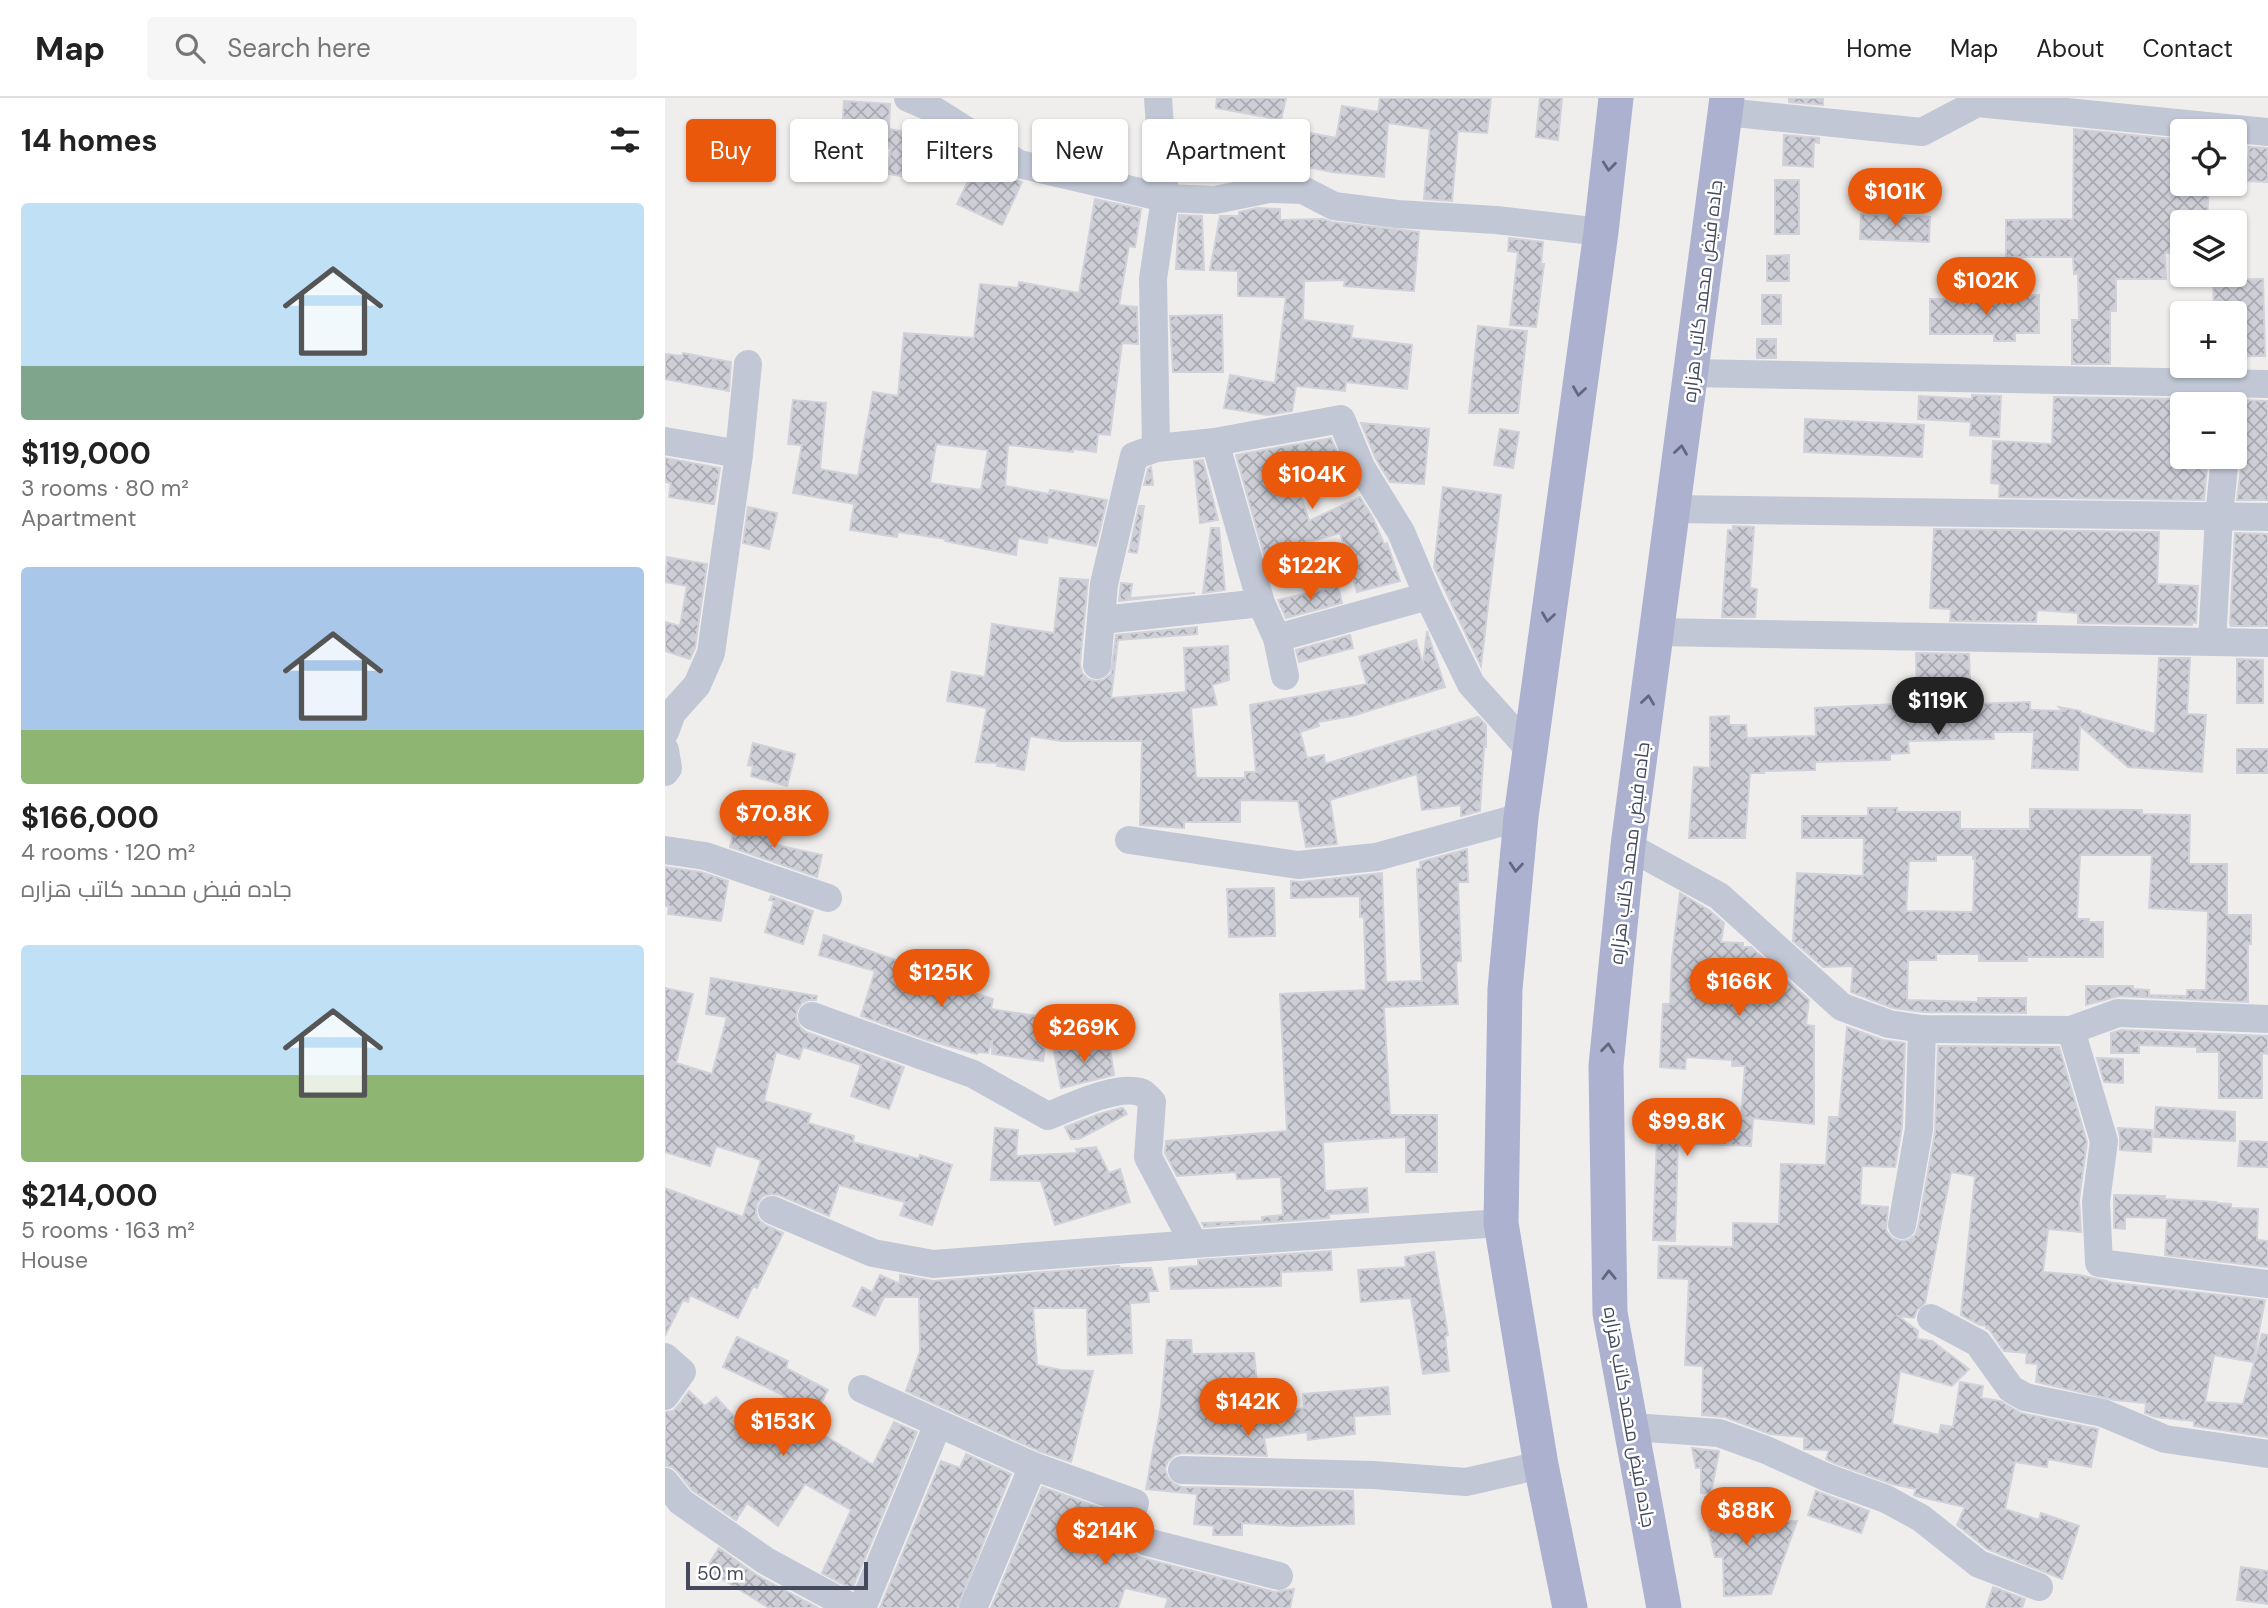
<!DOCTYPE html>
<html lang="en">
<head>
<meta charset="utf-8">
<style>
  body { margin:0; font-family:"DM Sans",Cairo,sans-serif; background:#f6f6f6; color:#222; height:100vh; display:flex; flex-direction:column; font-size:26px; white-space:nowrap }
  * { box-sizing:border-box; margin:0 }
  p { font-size:23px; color:#767676 }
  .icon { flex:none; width:38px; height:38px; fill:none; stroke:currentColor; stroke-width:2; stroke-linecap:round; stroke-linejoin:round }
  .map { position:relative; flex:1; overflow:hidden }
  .side { display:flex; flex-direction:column; background:#fff; width:665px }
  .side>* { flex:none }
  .banner { position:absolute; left:21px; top:21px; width:665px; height:63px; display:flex; gap:14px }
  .controls { position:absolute; left:1505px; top:21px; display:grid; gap:14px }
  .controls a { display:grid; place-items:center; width:77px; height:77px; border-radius:7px; background:#fff; box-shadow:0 2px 5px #0004; font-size:35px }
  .scale { position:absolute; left:21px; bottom:18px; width:182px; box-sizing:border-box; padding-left:7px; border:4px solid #44495c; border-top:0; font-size:19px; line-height:24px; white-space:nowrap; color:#44495c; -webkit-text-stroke:5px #fff; paint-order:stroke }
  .price { position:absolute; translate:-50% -60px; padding:0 16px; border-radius:24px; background:#ea580c; color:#fff; font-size:23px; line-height:46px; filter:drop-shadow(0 2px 4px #0008) }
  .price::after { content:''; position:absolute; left:50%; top:42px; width:21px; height:16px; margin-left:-10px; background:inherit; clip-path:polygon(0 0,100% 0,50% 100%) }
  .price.current { background:#222; color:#fff }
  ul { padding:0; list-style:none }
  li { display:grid; align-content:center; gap:14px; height:371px; padding:0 21px }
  li span { display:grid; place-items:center; height:217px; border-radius:7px; color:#555 }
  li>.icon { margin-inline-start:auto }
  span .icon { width:126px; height:126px; fill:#fffc; stroke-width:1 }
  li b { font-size:30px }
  h2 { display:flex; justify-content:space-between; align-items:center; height:84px; padding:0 21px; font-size:30px }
  .tag { padding:0 24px; border-radius:7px; background:#fff; box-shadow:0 2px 5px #0004; font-size:24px; line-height:63px }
  .tag.current { background:#ea580c; color:#fff }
  header { display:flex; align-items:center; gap:42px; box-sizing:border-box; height:98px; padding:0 35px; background:#fff; border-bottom:2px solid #e0e0e0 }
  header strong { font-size:33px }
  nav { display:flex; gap:38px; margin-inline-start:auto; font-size:24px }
  .search { width:490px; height:63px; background:#f6f6f6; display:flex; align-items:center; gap:18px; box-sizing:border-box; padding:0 24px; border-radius:7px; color:#767676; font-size:26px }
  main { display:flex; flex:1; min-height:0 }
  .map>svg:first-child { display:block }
</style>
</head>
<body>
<header>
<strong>Map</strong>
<div class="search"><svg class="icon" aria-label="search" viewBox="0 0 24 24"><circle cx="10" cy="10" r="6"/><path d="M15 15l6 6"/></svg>Search here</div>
<nav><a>Home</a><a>Map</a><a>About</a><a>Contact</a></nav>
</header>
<main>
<section class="side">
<h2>14 homes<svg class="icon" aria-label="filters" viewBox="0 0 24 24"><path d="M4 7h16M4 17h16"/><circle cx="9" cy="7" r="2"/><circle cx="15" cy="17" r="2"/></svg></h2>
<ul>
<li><span style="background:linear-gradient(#bfe0f5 75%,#7fa58c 0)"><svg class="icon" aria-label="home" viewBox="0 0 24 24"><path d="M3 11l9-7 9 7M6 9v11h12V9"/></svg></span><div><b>$119,000</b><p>3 rooms · 80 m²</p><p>Apartment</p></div></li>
<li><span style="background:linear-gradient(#a9c7e8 75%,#8fb573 0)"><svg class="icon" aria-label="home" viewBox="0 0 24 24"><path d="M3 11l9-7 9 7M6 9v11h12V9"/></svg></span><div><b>$166,000</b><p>4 rooms · 120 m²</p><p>جاده فیض محمد کاتب هزاره</p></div></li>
<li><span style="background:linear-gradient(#bfe0f5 60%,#8fb573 0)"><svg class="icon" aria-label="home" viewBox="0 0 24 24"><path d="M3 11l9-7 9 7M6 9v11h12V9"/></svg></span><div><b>$214,000</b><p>5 rooms · 163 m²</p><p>House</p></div></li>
</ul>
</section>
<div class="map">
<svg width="1603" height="1510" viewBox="0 0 1603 1510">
  <defs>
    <pattern id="building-cross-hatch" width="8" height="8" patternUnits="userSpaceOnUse" patternTransform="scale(1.75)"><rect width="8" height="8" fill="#cdced6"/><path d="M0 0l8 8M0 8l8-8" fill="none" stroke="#a8a9b1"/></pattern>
  </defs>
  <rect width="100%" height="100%" fill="#f0eeed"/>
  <g fill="url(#building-cross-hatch)" stroke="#d1d1da" stroke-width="2" fill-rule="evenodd">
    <polygon points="552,0 621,0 616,22 551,10"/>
    <polygon points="715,0 826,0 822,35 793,33 787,103 759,101 765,31 723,25 719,79 667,74 608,62 614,29 671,40 677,8 713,14"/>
    <polygon points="875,0 897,0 893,42 871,39"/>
    <polygon points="1124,0 1158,0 1158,7 1124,4"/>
    <polygon points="179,3 225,6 224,31 272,39 265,82 222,76 226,50 176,46"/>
    <polygon points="1409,31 1517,42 1517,86 1544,86 1542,124 1517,124 1517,154 1500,155 1501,181 1451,181 1451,213 1445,213 1445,266 1407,266 1407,222 1414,222 1413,176 1409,176 1408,159 1341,159 1341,122 1408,121"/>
    <polygon points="1119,37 1154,40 1154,45 1149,44 1148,69 1118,67"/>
    <polygon points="1584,49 1603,50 1603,84 1582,83"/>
    <polygon points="314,60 345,80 357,84 337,127 292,106"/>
    <rect x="1110" y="82" width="24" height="54"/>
    <path d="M430,101l46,10 -6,38 -6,-1 -10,59 18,2 1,37 -16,-1 -12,92 -12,-1 -2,18 -23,-3v3l-65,-7 -3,41 44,8 1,-4 57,10 -11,46 -48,-9 -1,6 -29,-5 -2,17 -71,-14 1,-2 -48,-7 -1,5 -47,-7 4,-26 -61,-11 9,-48 -14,-1 5,-44 33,3 -6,66 38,7 15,-84 25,4 6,-63 70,5 6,-54 38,4 1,-6 60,11zM271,346l52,6 -7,40 -51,-7z"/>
    <polygon points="592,110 615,111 615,122 658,121 667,124 754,134 749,193 679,188 680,182 639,183 638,222 688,228 686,240 747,247 742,291 681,284 680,293 631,288 627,313 603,317 559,310 565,277 610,285 621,199 573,198 573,173 545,172 555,118 574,118 574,114"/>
    <polygon points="1196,116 1265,119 1264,144 1195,141"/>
    <polygon points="514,117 537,118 539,172 511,171"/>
    <polygon points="844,140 878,144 876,166 879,166 871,229 845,227 853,154 843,153"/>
    <polygon points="1124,157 1124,183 1102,183 1102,158"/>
    <polygon points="1598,181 1600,258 1570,258 1570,215 1549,215 1548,182"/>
    <rect x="1097" y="197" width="19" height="29"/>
    <polygon points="1374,197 1374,235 1350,235 1350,243 1329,243 1329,236 1265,236 1265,201 1351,202 1351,198"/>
    <polygon points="557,217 558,274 508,274 505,218"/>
    <polygon points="813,228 862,233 853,315 804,315"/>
    <rect x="1092" y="241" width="19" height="19"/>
    <polygon points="18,255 66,264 64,293 0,281 0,256 17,258"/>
    <polygon points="1307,297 1336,298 1334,339 1305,337 1306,324 1253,321 1254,298 1307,301"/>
    <polygon points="1389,299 1517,301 1517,359 1543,359 1539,402 1334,399 1335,386 1326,385 1328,343 1387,346"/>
    <polygon points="1575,302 1603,303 1603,402 1572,402 1577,361 1574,351"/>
    <polygon points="1140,321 1259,327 1257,359 1139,354"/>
    <polygon points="696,325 764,331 759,386 725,384 711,361"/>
    <polygon points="835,331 854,334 848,370 829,367"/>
    <polygon points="666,340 675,361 631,382 644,423 695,399 708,420 719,446 722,445 735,483 692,494 675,435 599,457 571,357"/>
    <polygon points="0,360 55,370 49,406 4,399 6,385 0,384"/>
    <polygon points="538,362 553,422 535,425 529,363"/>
    <polygon points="486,369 488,387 479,387 483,371"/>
    <polygon points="778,389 836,397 816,568 769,469"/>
    <polygon points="474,408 479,408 472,455 464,454"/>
    <polygon points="83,409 112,415 104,451 78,445"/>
    <polygon points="1068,428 1089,429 1085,490 1092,491 1090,519 1057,519 1063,432 1068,433"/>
    <polygon points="546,430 554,430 560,492 538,495"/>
    <polygon points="1269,431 1494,434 1492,486 1533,488 1531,525 1527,524 1527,527 1413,525 1413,515 1372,512 1371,524 1285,523 1286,511 1265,510"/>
    <polygon points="1570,435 1603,436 1603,528 1566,528 1565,526"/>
    <polygon points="2,459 42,466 30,550 25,561 0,553 0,524 15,528 22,488 0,484"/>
    <polygon points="395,480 423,482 415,566 417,575 423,581 430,583 438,582 446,576 451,537 532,529 532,536 453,542 446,600 521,594 519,550 563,548 564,582 547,587 552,607 526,610 531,680 580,680 580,674 591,674 585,607 702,586 694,559 751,542 758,567 762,533 780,589 687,618 653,624 654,628 635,634 642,660 659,657 660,666 813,619 821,627 821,649 819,649 815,713 796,718 796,707 757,712 752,676 665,702 672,746 641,749 633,703 575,702 575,724 519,724 519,730 475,727 477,643 396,643 365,638 359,672 332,668 333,665 311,664 322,610 282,603 287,574 320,579 327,526 389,535"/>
    <polygon points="456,485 467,486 465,500 530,495 454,503"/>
    <polygon points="673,488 677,505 621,520 613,502"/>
    <polygon points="685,537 688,550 634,564 631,552"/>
    <polygon points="1251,555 1304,556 1306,606 1365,604 1365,612 1398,613 1394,609 1416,613 1416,615 1490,636 1494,560 1525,560 1522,616 1541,617 1537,674 1463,669 1415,628 1413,672 1367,670 1369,634 1328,634 1329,641 1243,643 1244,655 1225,656 1225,662 1150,664 1150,672 1099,673 1099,675 1085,675 1080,740 1024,740 1029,669 1045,670 1045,619 1064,618 1064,627 1081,627 1082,640 1151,638 1150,610 1252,605"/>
    <polygon points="1572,561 1598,562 1598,605 1572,605"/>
    <polygon points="88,645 130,656 122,688 86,678 88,668 83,667"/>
    <rect x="1572" y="651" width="31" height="24"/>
    <path d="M1203,710h29v4h63v17h70v-20l112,1v4l48,1 -1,49h38v51h24v29h-3v58l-129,-6 -33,9v-19h47v3l16,1v5l38,1v-6h19l2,-79 -59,-3 3,-53h-72l-3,64h12v3h14v35h-76v4h-48v-7h-43v6h-28l-1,40 71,2v-4h48v15l-103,-1 -30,-4 -42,-16 2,-26 -30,1 -30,-26 4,-68 66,3 1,-38h-62v-22h66zM1271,757h37v4h2l-2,53 -67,-1 3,-50h27z"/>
    <polygon points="70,726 110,733 107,746 157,757 152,779 65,749"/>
    <polygon points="802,751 803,784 793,784 796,863 791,864 793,906 719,909 725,1017 772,1017 772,1074 741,1074 741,1039 658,1044 660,1093 702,1090 703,1114 664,1116 664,1120 539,1129 537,1125 597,1123 597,1119 618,1117 616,1079 572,1081 571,1074 512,1078 500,1055 501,1043 622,1033 615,896 701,892 699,819 695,819 695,798 626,800 626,783 635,784 717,775 721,884 757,883 752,771 756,770 755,764"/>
    <polygon points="0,769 36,774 63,783 56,823 3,816 4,808 0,808"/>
    <polygon points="609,790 610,838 564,839 562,791"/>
    <polygon points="1015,795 1044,812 1059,825 1056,844 1078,845 1078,849 1086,849 1144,902 1141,927 1149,928 1149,1026 1076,1019 1080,968 1067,968 1067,962 1021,959 1020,971 995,969 998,906 1005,906 1007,860"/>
    <polygon points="106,798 148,813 138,846 100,834 109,803 104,802"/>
    <polygon points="159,837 239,865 236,875 278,889 279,886 328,901 326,911 384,920 378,963 327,956 327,942 323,955 313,954 312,956 262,942 196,918 210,873 154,857"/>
    <polygon points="46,880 152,898 151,902 143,902 137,905 132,912 131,920 135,929 141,934 239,969 224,1011 186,998 196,967 138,949 134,961 111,954 99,1003 146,1016 143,1025 189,1038 188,1044 254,1061 255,1057 287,1067 267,1127 235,1117 240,1104 174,1087 164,1118 114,1097 106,1096 98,1098 92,1106 91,1115 93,1121 100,1127 118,1135 92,1190 88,1188 73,1220 25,1197 23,1204 18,1202 0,1238 0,1090 78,1119 96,1062 51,1048 45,1068 0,1054 0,890 28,896 11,965 47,976 62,919 41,916"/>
    <polygon points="1182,929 1218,942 1240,945 1237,1029 1230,1069 1197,1068 1195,1107 1223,1109 1221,1132 1227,1140 1235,1143 1243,1142 1250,1137 1253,1130 1270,1034 1273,948 1394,949 1422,1044 1414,1102 1416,1134 1383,1131 1378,1174 1414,1177 1442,1183 1442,1184 1600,1202 1588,1264 1549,1257 1540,1304 1578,1306 1597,1236 1603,1237 1603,1339 1529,1328 1529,1323 1491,1319 1480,1315 1481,1305 1450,1302 1371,1284 1373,1266 1361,1265 1362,1255 1339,1253 1324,1231 1321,1230 1321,1228 1315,1227 1296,1217 1310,1078 1286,1074 1260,1205 1252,1212 1249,1220 1233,1218 1253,1233 1252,1241 1267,1243 1304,1271 1287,1288 1235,1273 1227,1326 1274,1337 1276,1327 1288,1329 1295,1284 1318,1288 1316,1300 1335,1303 1356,1315 1433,1331 1426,1369 1383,1361 1382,1369 1350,1364 1340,1411 1374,1422 1376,1415 1414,1428 1397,1481 1322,1451 1292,1427 1300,1409 1251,1398 1249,1397 1251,1391 1227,1386 1169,1365 1161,1361 1164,1352 1139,1351 1139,1339 1105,1336 1060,1319 1037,1317 1038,1268 1020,1267 1024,1181 993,1180 994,1148 1068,1149 1068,1125 1114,1126 1116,1066 1161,1067 1164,1019 1174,1019"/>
    <polygon points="1456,932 1603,938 1603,956 1597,955 1597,1000 1554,1000 1554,954 1532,954 1532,949 1474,947 1474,955 1446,955 1446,935"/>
    <polygon points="444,944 449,977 396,990 389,953"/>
    <polygon points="1432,960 1458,961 1458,985 1439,984"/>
    <polygon points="1491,1009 1570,1014 1570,1043 1489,1039"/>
    <polygon points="456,1010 458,1010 462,1016 414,1041 406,1041 400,1029 434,1016"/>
    <polygon points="993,1015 1014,1016 1014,1018 1088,1021 1086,1048 1013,1045 1010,1143 988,1142"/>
    <polygon points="330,1030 353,1032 351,1058 413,1055 411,1051 431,1049 444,1075 455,1071 465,1104 390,1127 376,1083 326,1082"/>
    <polygon points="1453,1030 1487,1032 1486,1054 1455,1052 1455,1039"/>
    <polygon points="1575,1043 1603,1044 1603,1069 1573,1068"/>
    <polygon points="1449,1097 1500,1098 1500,1101 1551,1104 1551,1105 1566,1106 1566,1110 1593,1111 1592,1142 1603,1143 1603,1169 1500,1157 1502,1120 1460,1119 1460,1131 1449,1130"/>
    <polygon points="666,1153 667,1172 616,1174 616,1188 506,1191 504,1170 533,1168 533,1162"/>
    <polygon points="769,1154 783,1237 780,1238 784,1273 758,1276 746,1200 696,1204 693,1172 741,1169 740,1159"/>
    <polygon points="454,1168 454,1170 486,1170 493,1193 483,1193 484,1204 465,1205 467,1255 423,1257 422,1210 368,1210 372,1267 396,1272 428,1273 406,1364 374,1353 241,1293 255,1253 254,1199 219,1199 210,1218 188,1208 197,1189 207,1194 215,1177 235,1186 235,1177 269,1183"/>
    <polygon points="72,1239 123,1263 121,1270 163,1292 144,1328 208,1367 229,1324 252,1334 187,1491 157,1475 186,1412 140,1386 113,1428 82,1405 71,1422 27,1392 12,1373 7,1369 0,1368 0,1314 8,1313 13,1308 24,1293 40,1308 51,1299 94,1345 120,1298 58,1269"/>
    <polygon points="502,1242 526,1242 527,1256 589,1255 595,1317 639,1310 638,1296 723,1289 725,1316 689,1318 690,1336 643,1342 642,1334 599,1340 602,1358 517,1355 510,1357 503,1363 500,1371 503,1380 509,1386 517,1389 688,1393 689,1426 629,1428 577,1425 577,1437 548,1437 549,1428 529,1426 532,1396 481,1391 496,1308"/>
    <polygon points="1027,1350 1054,1353 1046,1396 1036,1395 1036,1370 1031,1370"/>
    <polygon points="301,1356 346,1376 292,1510 215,1510 276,1363 295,1370"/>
    <polygon points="377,1389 450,1415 446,1429 448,1442 474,1459 610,1494 629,1491 625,1510 500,1510 503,1500 460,1490 453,1510 326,1510"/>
    <polygon points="1151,1393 1204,1413 1196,1435 1143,1417"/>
    <polygon points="1075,1397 1077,1424 1132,1423 1106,1496 1059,1498 1058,1459 1050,1459 1041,1422 1040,1399"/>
    <polygon points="54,1450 93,1478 153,1510 104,1510 41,1471"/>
    <polygon points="1576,1469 1603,1473 1603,1506 1572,1502"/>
    <polygon points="1328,1489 1360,1501 1357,1510 1321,1510"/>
  </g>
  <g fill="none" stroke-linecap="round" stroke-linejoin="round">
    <g stroke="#c2c7d6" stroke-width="28">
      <polyline points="243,0 264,9 354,66 500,100 550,102 604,91 638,92 669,108 732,116 831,122 936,134"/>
      <polyline points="1060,14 1257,34 1312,5 1603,34"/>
      <polyline points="1026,275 1603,286"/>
      <polyline points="0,343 74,356"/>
      <polyline points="550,344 596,505 612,540 620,578"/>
      <polyline points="491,350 488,181 500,100 493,0"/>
      <polyline points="1008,411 1603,419"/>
      <polyline points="437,522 596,505"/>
      <polyline points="992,534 1603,545"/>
      <polyline points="612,540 763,498"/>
      <polyline points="1547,544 1554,418 1560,359"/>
      <polyline points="432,567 439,486 469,358 491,350 550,344 676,321 696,369 736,434 763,498 806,586 865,652"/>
      <polyline points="0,634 7,615 32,587 46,555 74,356 83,266"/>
      <polyline points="0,652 3,670 0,674"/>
      <polyline points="464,742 633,767 711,759 856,719"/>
      <polyline points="963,748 1054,798 1177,909 1224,926 1257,931 1406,932 1453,915 1603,921"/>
      <polyline points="0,752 40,758 163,800"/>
      <path d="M147,918l161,58 75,42c23,-9 68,-31 92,-24 5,1 8,6 12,10l-4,55 46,87"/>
      <polyline points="1406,932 1439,1043 1431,1104 1434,1165 1603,1186"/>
      <polyline points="107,1112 208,1155 268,1166 529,1146 836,1125"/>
      <polyline points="1237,1127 1254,1031 1257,931"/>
      <polyline points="1266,1220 1313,1245 1346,1291 1360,1299 1438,1315 1500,1341 1603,1356"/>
      <polyline points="0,1259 17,1274 0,1298"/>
      <polyline points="197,1291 368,1368 470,1405 462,1433 482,1444 614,1478"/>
      <polyline points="967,1329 1054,1335 1101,1352 1163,1380 1221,1401 1256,1420 1314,1466 1374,1489"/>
      <polyline points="517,1372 708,1377 801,1384 876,1367"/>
      <polyline points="0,1384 16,1404 101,1463 188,1510"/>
      <polyline points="197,1510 273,1326"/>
      <polyline points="308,1510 368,1368"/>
    </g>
    <g stroke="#abb1cf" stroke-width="35">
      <polyline points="905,1510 876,1367 836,1125 840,891 856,719 936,134 951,0"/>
      <polyline points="999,1510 945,1215 941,968 963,748 1062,0"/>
    </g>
  </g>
  <defs><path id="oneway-chevron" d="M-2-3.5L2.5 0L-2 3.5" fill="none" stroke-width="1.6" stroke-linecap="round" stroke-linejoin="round" transform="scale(1.75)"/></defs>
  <g stroke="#63687e">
    <use href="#oneway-chevron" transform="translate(944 68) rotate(96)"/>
    <use href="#oneway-chevron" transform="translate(914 293) rotate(98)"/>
    <use href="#oneway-chevron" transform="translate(1016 352) rotate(-82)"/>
    <use href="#oneway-chevron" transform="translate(883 519) rotate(98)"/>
    <use href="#oneway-chevron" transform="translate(983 602) rotate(-82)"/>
    <use href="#oneway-chevron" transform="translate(851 769) rotate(95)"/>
    <use href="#oneway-chevron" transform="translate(943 950) rotate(-84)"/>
    <use href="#oneway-chevron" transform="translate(944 1177) rotate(-91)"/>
  </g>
  <g text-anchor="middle" stroke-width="5" stroke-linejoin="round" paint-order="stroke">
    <g font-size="19" fill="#44495c" stroke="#fff">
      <text transform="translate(1037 193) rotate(-83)" y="7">جاده فیض محمد کاتب هزاره</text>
      <text transform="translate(964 755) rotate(-83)" y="7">جاده فیض محمد کاتب هزاره</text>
      <text transform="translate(965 1319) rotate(80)" y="7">جاده فیض محمد کاتب هزاره</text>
    </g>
  </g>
</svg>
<div class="controls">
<a><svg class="icon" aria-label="locate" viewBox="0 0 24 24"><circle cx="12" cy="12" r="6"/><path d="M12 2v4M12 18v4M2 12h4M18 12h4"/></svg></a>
<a><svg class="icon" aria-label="layers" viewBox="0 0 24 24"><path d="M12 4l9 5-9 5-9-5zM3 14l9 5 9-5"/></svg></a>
<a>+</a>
<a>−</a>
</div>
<div class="scale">50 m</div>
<b class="price" style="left:1230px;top:130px">$101K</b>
<b class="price" style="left:1321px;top:219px">$102K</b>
<b class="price" style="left:647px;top:413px">$104K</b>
<b class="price" style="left:645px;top:504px">$122K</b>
<b class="price current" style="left:1273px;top:639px">$119K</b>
<b class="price" style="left:109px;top:752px">$70.8K</b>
<b class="price" style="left:276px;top:911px">$125K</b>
<b class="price" style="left:1074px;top:920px">$166K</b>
<b class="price" style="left:419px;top:966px">$269K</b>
<b class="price" style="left:1022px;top:1060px">$99.8K</b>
<b class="price" style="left:583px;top:1340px">$142K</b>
<b class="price" style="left:118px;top:1360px">$153K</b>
<b class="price" style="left:1081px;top:1449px">$88K</b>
<b class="price" style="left:440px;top:1469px">$214K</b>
<div class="banner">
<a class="tag current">Buy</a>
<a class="tag">Rent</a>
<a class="tag">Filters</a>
<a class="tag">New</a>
<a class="tag">Apartment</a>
</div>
</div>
</main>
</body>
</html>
